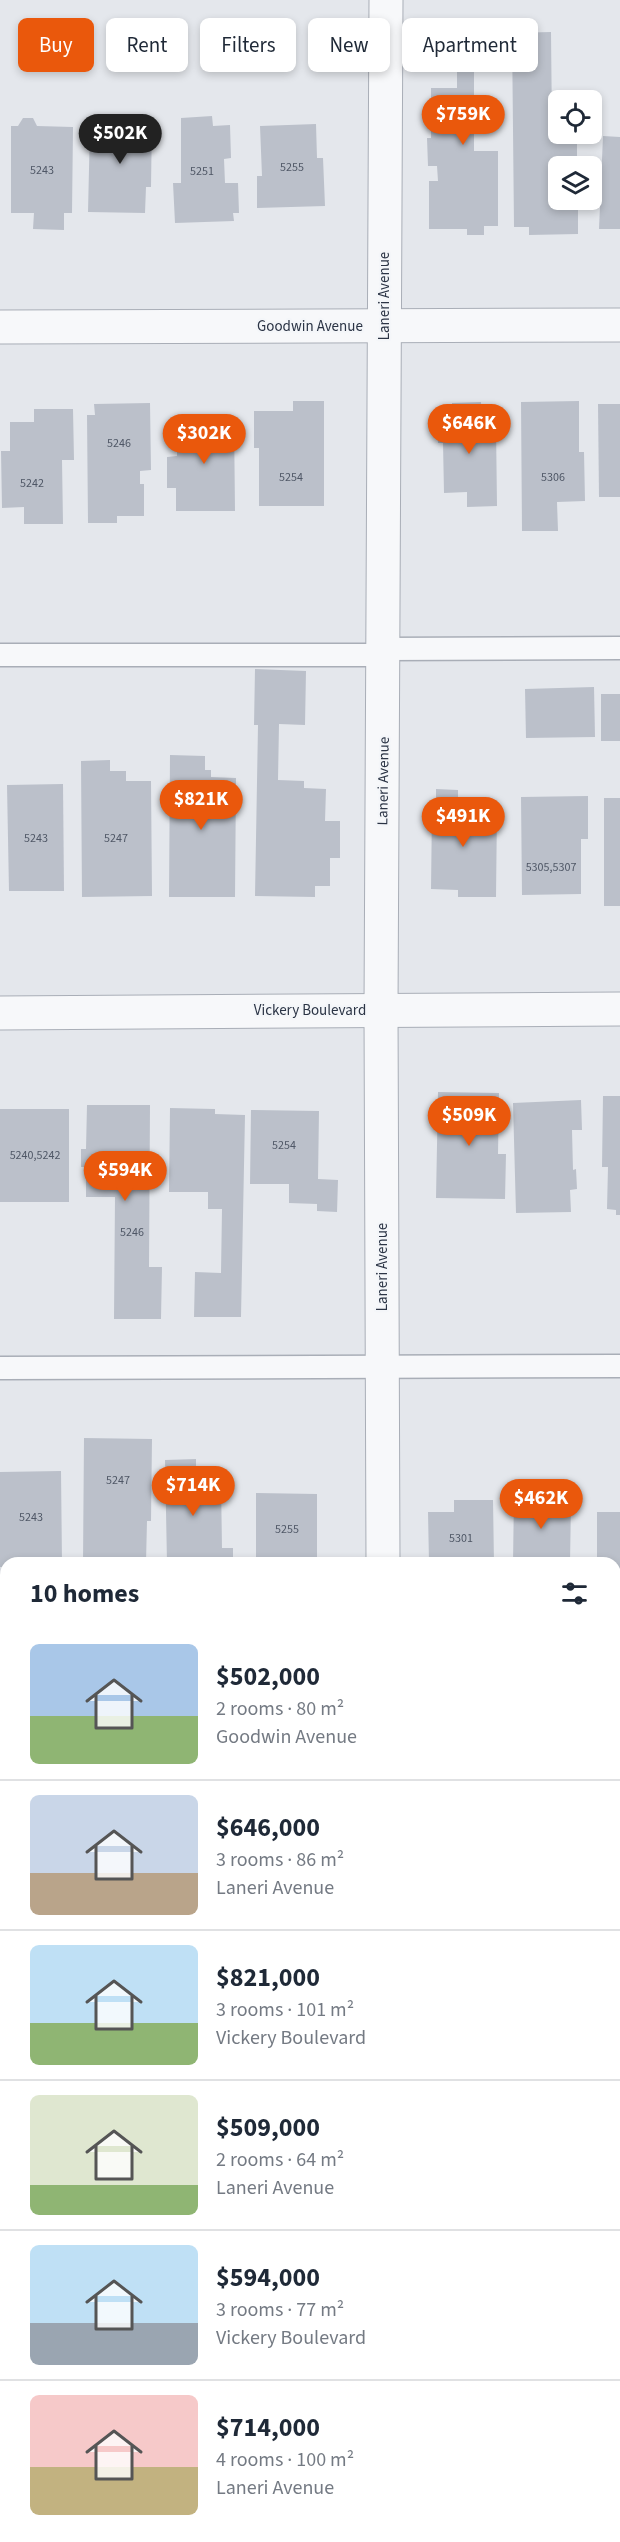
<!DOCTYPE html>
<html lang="en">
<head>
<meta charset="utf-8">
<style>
  body { margin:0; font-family:"Source Sans 3",sans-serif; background:#f6f6f7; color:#1f2937; height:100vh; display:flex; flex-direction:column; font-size:22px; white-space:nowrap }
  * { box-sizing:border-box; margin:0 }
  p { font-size:20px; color:#747a83 }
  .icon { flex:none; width:33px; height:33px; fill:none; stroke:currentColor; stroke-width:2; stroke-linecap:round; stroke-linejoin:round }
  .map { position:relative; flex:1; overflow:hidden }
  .details { position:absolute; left:0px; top:1557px; width:621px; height:986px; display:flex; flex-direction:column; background:#fff; border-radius:18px 18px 0 0; box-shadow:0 3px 9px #0003 }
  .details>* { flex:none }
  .top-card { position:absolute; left:18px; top:18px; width:585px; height:54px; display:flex; gap:12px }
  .controls { position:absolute; left:548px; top:90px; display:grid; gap:12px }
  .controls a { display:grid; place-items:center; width:54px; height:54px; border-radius:9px; background:#fff; box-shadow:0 3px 9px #0003; font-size:30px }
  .price { position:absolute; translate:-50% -51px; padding:0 14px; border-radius:21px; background:#ea580c; color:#fff; font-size:20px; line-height:39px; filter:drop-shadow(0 2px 3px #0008) }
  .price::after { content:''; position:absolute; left:50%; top:36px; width:18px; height:14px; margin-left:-9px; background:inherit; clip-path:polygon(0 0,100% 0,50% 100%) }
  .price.current { background:#222; color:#fff }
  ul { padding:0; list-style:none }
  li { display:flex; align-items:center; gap:18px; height:150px; padding:0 30px }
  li+li { border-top:2px solid #e0e1e3 }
  li span { display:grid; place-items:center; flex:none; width:168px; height:120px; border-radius:9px; color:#555 }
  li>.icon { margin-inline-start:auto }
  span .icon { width:72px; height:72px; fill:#fffc; stroke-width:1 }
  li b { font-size:26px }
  h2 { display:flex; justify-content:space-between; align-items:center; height:72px; padding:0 30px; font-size:26px }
  .pill { padding:0 21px; border-radius:9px; background:#fff; box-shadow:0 3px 9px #0003; font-size:21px; line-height:54px }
  .pill.current { background:#ea580c; color:#fff }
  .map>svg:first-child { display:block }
</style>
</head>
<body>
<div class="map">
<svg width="620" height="2542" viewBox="0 0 620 2542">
  <rect width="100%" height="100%" fill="#e4e7ec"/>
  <g fill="#bbc0ca">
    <polygon points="495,29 495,70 474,70 474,151 498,151 498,226 484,226 484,235 467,235 467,229 429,229 429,181 438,181 437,166 428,166 427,138 431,138 431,88 457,88 457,30"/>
    <polygon points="551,32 552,128 558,127 558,134 577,134 577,166 558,166 558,200 578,200 578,234 529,235 529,227 514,227 512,33"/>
    <polygon points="212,116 213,126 230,125 231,158 224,159 225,183 238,183 239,213 233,213 234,221 175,223 173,183 181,183 181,118"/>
    <polygon points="97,117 152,118 151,187 146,187 145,213 88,212 90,126 97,127"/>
    <polygon points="23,118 33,118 37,126 73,127 72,213 64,213 64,230 33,229 34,213 11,213 11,126 18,126"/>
    <polygon points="316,124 317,158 323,158 325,206 257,208 257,176 262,176 260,126"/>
    <polygon points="603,136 620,137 620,229 599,229"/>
    <polygon points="293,401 324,401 324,506 259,506 259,448 254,448 254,411 293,411"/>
    <polygon points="579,401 579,452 584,452 585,501 557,502 558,531 522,531 521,402"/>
    <polygon points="481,402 482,426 496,426 497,506 467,507 467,492 444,493 443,443 438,443 437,419 452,418 452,403"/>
    <polygon points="150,403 151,470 140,471 140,484 144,484 144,516 117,516 117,523 88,523 87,415 95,415 94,404"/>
    <polygon points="598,404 620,404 620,497 599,497"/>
    <polygon points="34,409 73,409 74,460 62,460 63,524 24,524 24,507 2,508 1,451 10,451 10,422 34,422"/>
    <polygon points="234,418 235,511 176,511 176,488 167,488 167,457 177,456 177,419"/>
    <polygon points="255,669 306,671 305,725 279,724 278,780 304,781 304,788 326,789 325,821 340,821 340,858 330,858 330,886 315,886 315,897 255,896 258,725 254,725"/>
    <polygon points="594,687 595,737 526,738 525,689"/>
    <rect x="601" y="694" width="19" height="47"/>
    <polygon points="170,755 205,756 205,770 211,770 211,777 236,778 235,897 169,897"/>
    <polygon points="110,760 110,771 126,771 126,781 151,781 152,896 82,897 81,761"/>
    <polygon points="63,784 64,891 9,891 7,785"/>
    <polygon points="436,789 458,790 458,808 497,809 496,897 458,897 458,890 431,889 432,809 436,809"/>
    <polygon points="588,796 588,839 581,839 581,894 522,895 521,797"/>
    <rect x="604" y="798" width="16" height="108"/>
    <polygon points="438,1092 499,1093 498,1154 506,1154 505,1199 436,1198"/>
    <polygon points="603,1096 620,1096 620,1215 616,1215 616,1210 607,1209 608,1167 602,1167"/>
    <polygon points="581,1100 582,1130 572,1130 573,1170 576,1169 577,1189 570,1190 571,1212 516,1213 513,1103"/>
    <polygon points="87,1105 150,1105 149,1267 162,1267 161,1319 114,1319 115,1197 86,1197 86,1167 81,1167 81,1149 86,1149"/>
    <polygon points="170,1108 215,1109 215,1114 245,1115 241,1317 194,1317 195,1272 221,1273 222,1209 208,1209 208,1192 169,1192"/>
    <rect x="0" y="1109" width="69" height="93"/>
    <polygon points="251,1110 319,1111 318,1179 338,1180 337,1212 317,1211 317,1204 289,1203 289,1184 250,1184"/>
    <polygon points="84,1438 152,1439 151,1521 147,1521 146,1563 83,1563"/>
    <polygon points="196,1459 196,1484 221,1483 222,1548 233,1548 233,1563 167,1563 165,1460"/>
    <polygon points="61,1471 62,1562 6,1563 6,1567 0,1567 0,1472"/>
    <polygon points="256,1493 317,1494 317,1563 256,1563"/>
    <polygon points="514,1494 548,1494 548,1503 571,1503 570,1563 513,1563"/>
    <polygon points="454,1500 493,1500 494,1563 429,1563 428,1512 454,1512"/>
    <polygon points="597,1512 620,1512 620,1588 615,1588 615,1563 597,1563"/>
    <rect x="615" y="1778" width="5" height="105"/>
    <rect x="0" y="1782" width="6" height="104"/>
    <polygon points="1,2123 6,2123 6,2261 2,2261"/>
    <rect x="615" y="2153" width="5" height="98"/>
    <polygon points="615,2439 620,2439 620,2542 610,2542 610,2536 615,2536"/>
    <polygon points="2,2443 6,2443 6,2538 0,2538"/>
    <polygon points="16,2536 55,2536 55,2539 16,2538"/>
    <rect x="86" y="2536" width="54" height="4"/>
    <rect x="442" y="2536" width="59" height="6"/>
  </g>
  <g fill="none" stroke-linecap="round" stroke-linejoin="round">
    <defs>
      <g id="lane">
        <polyline points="384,649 620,648"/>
        <polyline points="0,655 384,655"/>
        <polyline points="0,1368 620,1366"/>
        <polyline points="615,2026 620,2026"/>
        <polyline points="0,2029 6,2029"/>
      </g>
      <g id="street">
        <polyline points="0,327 620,325"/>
        <polyline points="0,1013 620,1009"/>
        <polyline points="383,1563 381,1010 386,0"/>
        <polyline points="615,1691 620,1691"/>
        <polyline points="0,1699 6,1698"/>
        <polyline points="615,2351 620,2351"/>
        <polyline points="0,2353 6,2353"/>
        <polyline points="381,2542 381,2536"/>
      </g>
    </defs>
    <use href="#lane" stroke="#a9aeb7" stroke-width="25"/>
    <use href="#street" stroke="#a9aeb7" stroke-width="35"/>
    <use href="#lane" stroke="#f7f8fa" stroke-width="22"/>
    <use href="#street" stroke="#f7f8fa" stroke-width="33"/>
  </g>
  <g text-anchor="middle" stroke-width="4.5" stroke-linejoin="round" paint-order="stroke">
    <g font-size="12" fill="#4f5766">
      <text x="292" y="171">5255</text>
      <text x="42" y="174">5243</text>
      <text x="202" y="175">5251</text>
      <text x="119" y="447">5246</text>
      <text x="291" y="481">5254</text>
      <text x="553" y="481">5306</text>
      <text x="32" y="487">5242</text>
      <text x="36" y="842">5243</text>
      <text x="116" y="842">5247</text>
      <text x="551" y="871">5305,5307</text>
      <text x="284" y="1149">5254</text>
      <text x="35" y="1159">5240,5242</text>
      <text x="132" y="1236">5246</text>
      <text x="118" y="1484">5247</text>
      <text x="31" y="1521">5243</text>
      <text x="287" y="1533">5255</text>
      <text x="461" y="1542">5301</text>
    </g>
    <g font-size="15" fill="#2b3445" stroke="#f4f6f9">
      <text transform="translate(384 296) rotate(-90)" y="5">Laneri Avenue</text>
      <text x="310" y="331">Goodwin Avenue</text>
      <text transform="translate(383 781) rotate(-89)" y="5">Laneri Avenue</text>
      <text x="310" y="1015">Vickery Boulevard</text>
      <text transform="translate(382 1267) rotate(-90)" y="5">Laneri Avenue</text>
    </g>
  </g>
</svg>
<div class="controls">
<a><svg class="icon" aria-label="locate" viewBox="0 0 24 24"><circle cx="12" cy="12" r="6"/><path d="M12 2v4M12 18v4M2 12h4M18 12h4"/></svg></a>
<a><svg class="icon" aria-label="layers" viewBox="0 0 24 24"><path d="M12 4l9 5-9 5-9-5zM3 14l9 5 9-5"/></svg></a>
</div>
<b class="price" style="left:463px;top:146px">$759K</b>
<b class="price current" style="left:120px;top:165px">$502K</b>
<b class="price" style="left:469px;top:455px">$646K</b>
<b class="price" style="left:204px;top:465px">$302K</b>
<b class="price" style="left:201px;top:831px">$821K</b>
<b class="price" style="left:463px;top:848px">$491K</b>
<b class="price" style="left:469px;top:1147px">$509K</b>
<b class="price" style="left:125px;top:1202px">$594K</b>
<b class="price" style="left:193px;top:1517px">$714K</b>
<b class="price" style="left:541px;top:1530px">$462K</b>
<div class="top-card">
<a class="pill current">Buy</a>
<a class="pill">Rent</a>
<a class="pill">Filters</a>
<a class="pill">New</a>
<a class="pill">Apartment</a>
</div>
<section class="details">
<h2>10 homes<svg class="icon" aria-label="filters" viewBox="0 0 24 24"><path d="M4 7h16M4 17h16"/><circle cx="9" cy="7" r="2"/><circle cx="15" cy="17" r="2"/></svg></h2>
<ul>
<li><span style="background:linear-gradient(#a9c7e8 60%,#8fb573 0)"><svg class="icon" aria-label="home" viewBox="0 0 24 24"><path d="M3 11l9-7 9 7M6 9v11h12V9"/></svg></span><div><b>$502,000</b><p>2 rooms · 80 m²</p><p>Goodwin Avenue</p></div></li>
<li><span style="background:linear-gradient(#c9d6e8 65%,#b9a48a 0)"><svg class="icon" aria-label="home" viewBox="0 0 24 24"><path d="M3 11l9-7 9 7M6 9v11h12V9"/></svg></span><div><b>$646,000</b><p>3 rooms · 86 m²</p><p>Laneri Avenue</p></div></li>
<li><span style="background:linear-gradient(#bfe0f5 65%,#8fb573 0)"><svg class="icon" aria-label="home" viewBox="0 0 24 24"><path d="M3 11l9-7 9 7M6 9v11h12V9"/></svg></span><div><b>$821,000</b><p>3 rooms · 101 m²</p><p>Vickery Boulevard</p></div></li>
<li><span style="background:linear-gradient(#dfe7d0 75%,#8fb573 0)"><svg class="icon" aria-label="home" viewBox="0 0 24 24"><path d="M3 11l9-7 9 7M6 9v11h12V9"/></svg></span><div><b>$509,000</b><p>2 rooms · 64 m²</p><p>Laneri Avenue</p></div></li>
<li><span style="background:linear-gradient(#bfe0f5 65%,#9aa5b1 0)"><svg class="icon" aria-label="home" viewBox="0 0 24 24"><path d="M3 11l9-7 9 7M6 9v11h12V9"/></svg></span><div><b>$594,000</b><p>3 rooms · 77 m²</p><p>Vickery Boulevard</p></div></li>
<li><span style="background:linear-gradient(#f6c9c9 60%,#c2b280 0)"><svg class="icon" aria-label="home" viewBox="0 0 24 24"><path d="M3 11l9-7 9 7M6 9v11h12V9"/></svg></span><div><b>$714,000</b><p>4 rooms · 100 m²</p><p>Laneri Avenue</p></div></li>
</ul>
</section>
</div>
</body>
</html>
